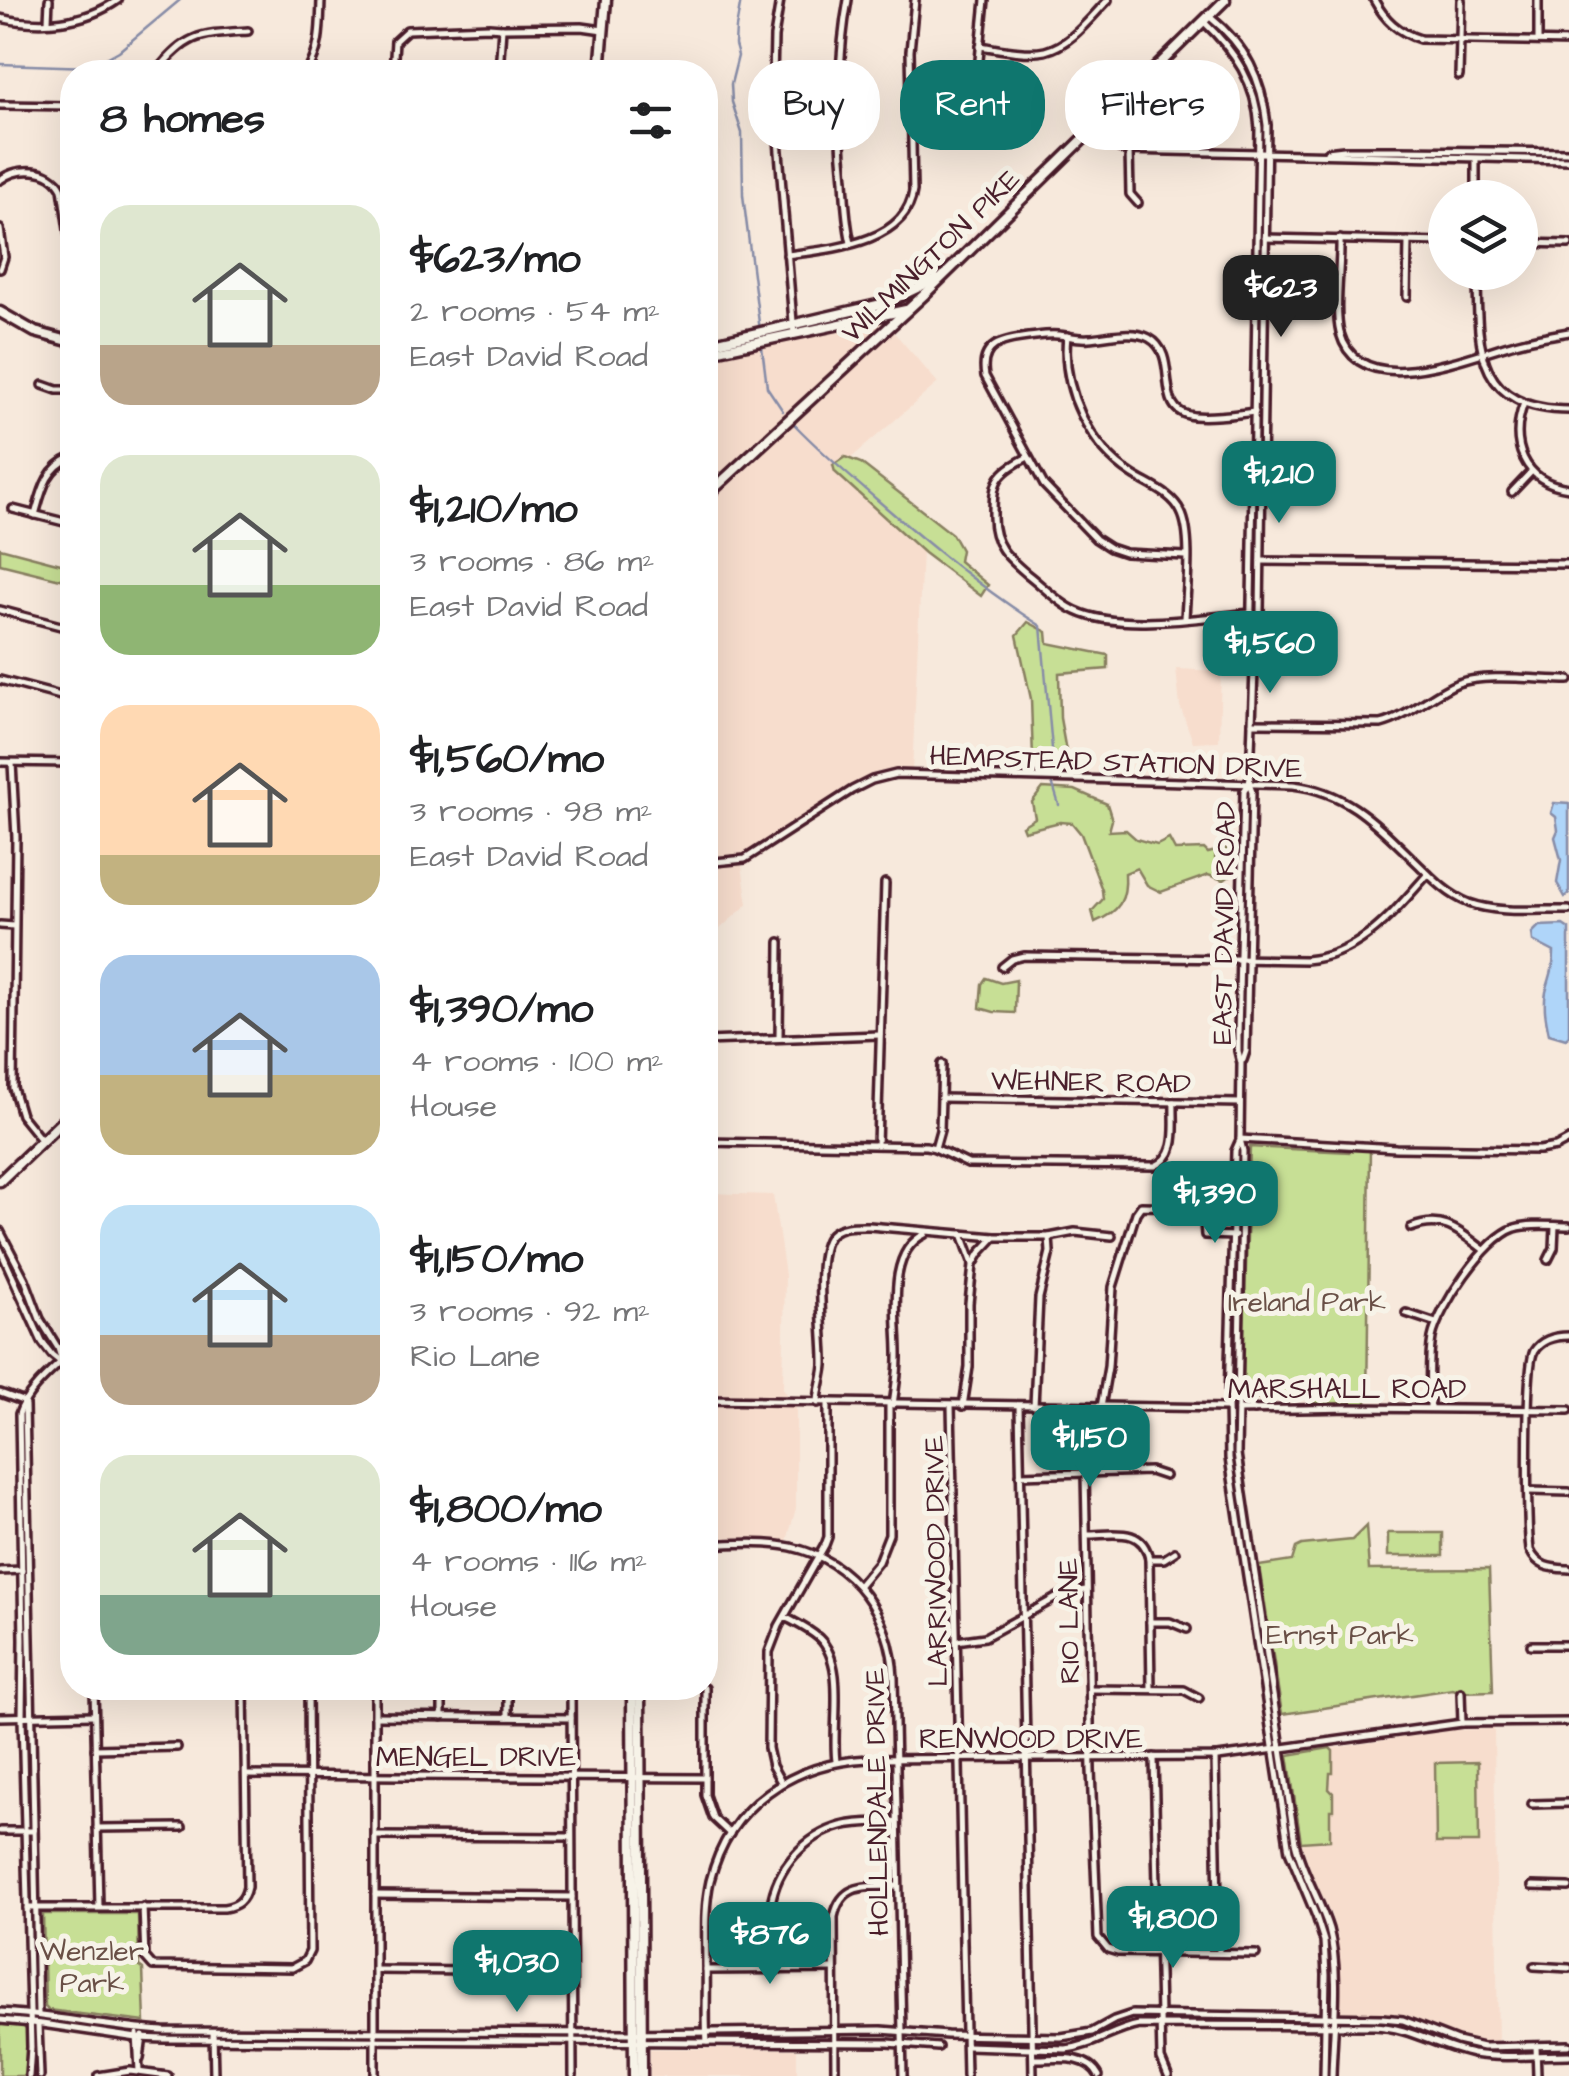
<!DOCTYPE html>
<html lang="en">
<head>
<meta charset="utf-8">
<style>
  body { margin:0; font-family:"Architects Daughter",sans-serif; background:#f6f6f6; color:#202124; height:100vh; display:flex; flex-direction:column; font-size:38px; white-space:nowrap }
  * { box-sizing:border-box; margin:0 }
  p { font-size:32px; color:#757577 }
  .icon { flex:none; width:55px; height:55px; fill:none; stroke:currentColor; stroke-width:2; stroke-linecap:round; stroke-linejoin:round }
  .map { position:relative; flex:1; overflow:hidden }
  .side { position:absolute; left:60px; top:60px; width:658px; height:1640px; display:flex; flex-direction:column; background:#fff; border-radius:40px; box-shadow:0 10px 40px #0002 }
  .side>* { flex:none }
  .top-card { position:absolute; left:748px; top:60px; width:670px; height:90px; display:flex; gap:20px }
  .buttons { position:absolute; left:1428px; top:180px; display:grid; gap:20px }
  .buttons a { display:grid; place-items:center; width:110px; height:110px; border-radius:50%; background:#fff; box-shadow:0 10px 40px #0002; font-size:50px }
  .price { position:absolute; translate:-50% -85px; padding:0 22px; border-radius:20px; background:#0f766e; color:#fff; font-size:32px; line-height:65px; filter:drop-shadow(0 2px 5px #0008) }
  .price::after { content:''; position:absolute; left:50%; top:60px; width:30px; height:22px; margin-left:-15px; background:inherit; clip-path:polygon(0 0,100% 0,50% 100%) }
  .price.active { background:#222; color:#fff }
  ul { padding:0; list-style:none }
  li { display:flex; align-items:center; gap:30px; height:250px; padding:0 40px }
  li span { display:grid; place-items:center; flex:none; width:280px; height:200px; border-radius:30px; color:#555 }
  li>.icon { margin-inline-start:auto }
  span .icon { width:120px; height:120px; fill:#fffc; stroke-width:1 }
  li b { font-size:42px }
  h2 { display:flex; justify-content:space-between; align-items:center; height:120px; padding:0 40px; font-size:42px }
  .chip { padding:0 35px; border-radius:40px; background:#fff; box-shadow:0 10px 40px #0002; font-size:35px; line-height:90px }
  .chip.active { background:#0f766e; color:#fff }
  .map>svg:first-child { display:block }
</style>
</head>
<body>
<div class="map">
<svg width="1569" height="2076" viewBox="0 0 1569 2076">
  <rect width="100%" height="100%" fill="#f7e9dc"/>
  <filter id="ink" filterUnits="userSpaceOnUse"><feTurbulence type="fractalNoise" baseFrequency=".01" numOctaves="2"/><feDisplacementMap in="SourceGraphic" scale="20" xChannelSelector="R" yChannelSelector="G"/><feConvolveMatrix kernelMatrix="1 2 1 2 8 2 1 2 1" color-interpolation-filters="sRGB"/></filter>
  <g filter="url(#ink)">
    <g fill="#f7ddcd">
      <polygon points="879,315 938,383 835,472 922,550 912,773 896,774 863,784 741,860 748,904 705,942 705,358"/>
      <polygon points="1176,669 1221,671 1219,741 1193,742 1180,706"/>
      <polygon points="705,1193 773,1195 785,1275 783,1391 796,1403 796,1508 787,1541 705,1541"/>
      <polygon points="1494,1729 1498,2047 1483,2047 1403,2020 1333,2016 1334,1978 1331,1940 1338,1938 1331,1914 1312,1873 1301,1842 1288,1755 1452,1730"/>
      <rect x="650" y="2049" width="147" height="27"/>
    </g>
    <g fill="#c7df95" stroke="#887f60" stroke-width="2.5">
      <polygon points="845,457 861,463 952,534 961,550 959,561 988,585 981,596 924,553 835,472 833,465"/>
      <polygon points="0,548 72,567 72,582 0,564"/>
      <polygon points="1028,622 1047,632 1048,643 1108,655 1108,669 1059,673 1060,718 1069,768 1033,759 1031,699 1017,635"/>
      <path d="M1043,788l32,2 32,14 5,16 -3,11 17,-1 10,9 21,6 12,-6 6,11 29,-1 4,4 8,-2 -1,7 2,2 7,-12 11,5v19l-11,8 -16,-5 -47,17 -14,-7 -10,-17 -12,5c2,27 -6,39 -30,49l-3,-11 11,-12 -1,-9 -21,-56 -9,-11 -12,-1 -36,9 -2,-5 13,-8 -3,-16z"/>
      <polygon points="986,978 1001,983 1016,980 1015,1013 994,1012 980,1008 982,984"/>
      <polygon points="1355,1145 1370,1146 1367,1408 1326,1408 1306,1398 1252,1398 1244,1393 1242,1385 1250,1147 1350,1152"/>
      <polygon points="1366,1526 1369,1570 1489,1569 1493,1691 1461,1692 1453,1689 1282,1714 1259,1566 1292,1561 1296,1548 1302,1545 1352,1540"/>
      <rect x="1388" y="1533" width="55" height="23"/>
      <polygon points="1330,1748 1333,1751 1333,1773 1330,1773 1329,1789 1333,1793 1333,1810 1330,1810 1330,1840 1301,1842 1288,1755"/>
      <polygon points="1478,1762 1479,1843 1436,1843 1435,1763"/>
      <polygon points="43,1914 138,1914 139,1966 143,1969 145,2022 48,2010 45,2007"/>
      <polygon points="0,2023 22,2025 27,2030 28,2061 26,2076 0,2076"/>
    </g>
    <g fill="#afd5f9" stroke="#878ca7" stroke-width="2.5">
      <polygon points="1554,803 1569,804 1569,894 1565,897 1557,883 1561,860 1555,837 1558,830 1556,817 1551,813"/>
      <path d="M1563,925l6,4v107l-3,3 -17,-5c-3,-14 -6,-27 -3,-42 4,-17 8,-21 8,-40l-21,-11 -1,-8 7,-7z"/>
    </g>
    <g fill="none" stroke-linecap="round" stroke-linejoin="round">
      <g stroke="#878ca7" stroke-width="2.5">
        <polyline points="741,0 736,28 735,45 738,56 731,84 732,102 742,133 743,195 767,387 783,411"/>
        <polyline points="0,64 90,67 119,51 180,0"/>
        <path d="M795,425c25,26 52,49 80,73 53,46 106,90 166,128l13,145"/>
        <polyline points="1053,785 1059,805"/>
      </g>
      <defs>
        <g id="minor">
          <polyline points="780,0 774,37 773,79 794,334"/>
          <path d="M848,0c-11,59 -10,121 -4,180 1,21 2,42 7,63"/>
          <path d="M1374,0c11,20 24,32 46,39l149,3"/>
          <polyline points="1538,0 1538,41"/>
          <path d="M1210,17c36,29 52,61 57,108l-7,487 -2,50 -4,8"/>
          <path d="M0,18c40,9 84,6 118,-18"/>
          <polyline points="48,21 49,0"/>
          <path d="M1203,21c32,30 53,62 56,107l-9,534 4,8 -4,107 -1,7 -5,7 -6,244v16l3,12 -1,76 3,12 -6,303 58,388c7,31 25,57 34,87 12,44 4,101 3,147"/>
          <polyline points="502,28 582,27 603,30"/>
          <path d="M980,46c20,3 46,9 65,5 26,-6 46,-34 63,-51"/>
          <path d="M156,72c32,-39 43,-38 92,-41"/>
          <path d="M307,72c14,-23 13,-46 14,-72"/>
          <polyline points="393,72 395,41 407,30 489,27 502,28 499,72"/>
          <polyline points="1459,76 1461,0"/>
          <polyline points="0,105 72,106"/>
          <polyline points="978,106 978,70 985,0"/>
          <polyline points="1094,129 1115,146 1123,150 1569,160"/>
          <polyline points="1129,150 1130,194 1138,203"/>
          <polyline points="1327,152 1344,150 1399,150 1569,152"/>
          <path d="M0,180c18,-14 51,-13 62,9l10,68"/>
          <polyline points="1476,198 1476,159"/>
          <polyline points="0,229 4,257 0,269"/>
          <polyline points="1265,238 1445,242"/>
          <path d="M1340,239c1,27 -6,70 0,94 20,71 130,22 175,10 18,-5 36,-8 54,-11"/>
          <polyline points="1520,243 1569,244"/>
          <path d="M787,255c42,-6 119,-11 126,-64l-3,-140 5,-51"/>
          <path d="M1477,272c1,74 -3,137 92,138"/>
          <polyline points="1407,297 1408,241"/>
          <path d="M1067,336c-6,52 22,111 66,139 17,11 39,18 48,37 12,23 5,80 4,107"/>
          <polyline points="43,385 57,390 72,390"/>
          <path d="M1524,403c-15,40 -1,79 45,85"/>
          <path d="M1028,457c-33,17 -35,24 -35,60 0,28 14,40 34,57 16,12 31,29 49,37 44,21 129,6 176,2"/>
          <polyline points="1512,492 1532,471"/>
          <polyline points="13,509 72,524"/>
          <path d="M35,515c7,-25 11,-47 37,-58"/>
          <path d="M1186,556l-61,-3 -15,-5 -14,-9 -52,-54 -59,-109c-6,-32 18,-36 43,-39 10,-1 20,-3 30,-2 11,1 20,4 31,3 18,-1 43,-9 60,0 33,18 2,74 45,78 20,2 41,-2 61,-4"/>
          <polyline points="1261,561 1569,564"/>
          <polyline points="0,610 72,629"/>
          <polyline points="0,680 72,699"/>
          <path d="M1252,723l129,1c28,-7 50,-30 77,-41 26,-10 81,-3 111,-3"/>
          <polyline points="0,762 72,763"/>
          <polyline points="12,763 16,837 13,1088 21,1115 42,1141"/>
          <path d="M705,863l40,-4 107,-69 20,-10 24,-6 397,11c58,7 87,43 127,81 15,15 29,29 49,37 30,11 68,6 100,7"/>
          <polyline points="0,925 14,926"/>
          <path d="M1002,967l10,-8 12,-3 281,4c55,-4 88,-47 123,-86"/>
          <polyline points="779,1038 780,942"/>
          <polyline points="705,1041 880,1035"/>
          <polyline points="1243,1060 1246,1051 1252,792 1249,784"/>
          <polyline points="941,1098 1240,1103"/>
          <polyline points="1240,1139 1396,1148 1539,1150 1556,1147 1569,1140"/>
          <path d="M705,1142l221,4 9,2 33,16 187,2c25,-10 18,-41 19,-64"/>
          <polyline points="1239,1142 1235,1151 1228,1401 1229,1458 1289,1851 1316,1916 1324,1941 1326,1975 1324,2076"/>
          <polyline points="877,1145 885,883"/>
          <polyline points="935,1148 940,1130 942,1064"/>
          <path d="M1411,1228c32,-13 48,3 73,22"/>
          <polyline points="0,1231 25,1279 40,1319 58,1348 62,1361"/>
          <polyline points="962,1234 973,1264"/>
          <polyline points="0,1249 42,1342 52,1355 72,1371"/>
          <polyline points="1548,1260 1554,1248 1555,1226"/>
          <polyline points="1406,1313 1436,1323"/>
          <path d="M1569,1336c-14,0 -27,3 -35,15 -9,16 -7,173 -4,199 8,18 22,18 39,19"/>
          <polyline points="0,1393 25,1402"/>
          <polyline points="1239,1394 1254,1410"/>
          <polyline points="705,1400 1227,1408"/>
          <path d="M818,1403c0,-13 5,-25 6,-38 1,-29 -12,-112 7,-131 10,-9 25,-8 38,-8l126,11h54l26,-5 37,4"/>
          <polyline points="25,1405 38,2014"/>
          <path d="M893,1405c2,-16 5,-32 5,-47 1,-37 -14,-105 27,-124"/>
          <polyline points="951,1405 966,2076"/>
          <polyline points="963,1406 969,1367 969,1303 973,1265 980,1253 995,1237"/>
          <polyline points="1019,1406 1033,2076"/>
          <polyline points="1034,1406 1039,1298 1050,1252 1049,1237"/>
          <polyline points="1101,1407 1108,1367 1113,1287 1136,1213 1141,1206 1200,1207 1203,1210 1205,1235 1235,1236"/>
          <path d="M1430,1408c0,-23 -2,-48 2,-70 6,-30 53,-100 83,-110 17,-5 36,-2 54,-2"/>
          <polyline points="1238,1410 1353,1408 1569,1410"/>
          <polyline points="1085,1473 1091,1770 1098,1937 1108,1949 1118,1952 1256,1954"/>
          <polyline points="1020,1475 1150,1471 1165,1476"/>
          <polyline points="1529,1491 1569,1492"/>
          <path d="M1087,1535c26,0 56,-9 62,24l2,130"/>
          <path d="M705,1545c28,-1 58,-4 86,2 63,14 100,69 103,131l9,398"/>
          <polyline points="1149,1559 1164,1559 1175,1552"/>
          <polyline points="0,1571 22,1570"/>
          <polyline points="859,1585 878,1562 889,1534 889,1405"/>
          <path d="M785,1617c11,6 24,12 34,21 28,27 12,87 17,123"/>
          <polyline points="1150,1622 1170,1622 1187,1629"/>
          <polyline points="956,1641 985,1637 1065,1593 1086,1590"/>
          <polyline points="1531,1645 1569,1645"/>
          <polyline points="94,1688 99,1907"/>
          <polyline points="375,1688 375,2076"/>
          <polyline points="571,1688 573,2076"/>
          <polyline points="705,1688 705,1795 713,1818 730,1834"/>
          <polyline points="1090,1689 1184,1690 1199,1698"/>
          <polyline points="1461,1692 1462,1723"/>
          <polyline points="375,1716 571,1718"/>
          <polyline points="0,1717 94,1715"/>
          <polyline points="442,1717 442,1688"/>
          <polyline points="508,1717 508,1688"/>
          <polyline points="95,1749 177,1747"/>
          <polyline points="1154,1757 1161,2059 1168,2076"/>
          <polyline points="1215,1757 1219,1953"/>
          <polyline points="247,1775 705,1778"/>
          <polyline points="781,1782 772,1766 768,1748 769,1652 779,1626 825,1545 828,1537 828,1403"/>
          <polyline points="1532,1804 1569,1803"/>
          <polyline points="97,1828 182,1827"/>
          <polyline points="0,1831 34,1831"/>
          <polyline points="375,1836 571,1837"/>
          <polyline points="1532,1886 1569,1887"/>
          <polyline points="375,1895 572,1897"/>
          <polyline points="143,1907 145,1957 153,1966 292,1968 305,1961 310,1951 308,1688"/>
          <path d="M27,1908h197c13,-2 20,-7 23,-21l-3,-199"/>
          <polyline points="1534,1966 1569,1968"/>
          <path d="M770,1969c0,-21 -2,-43 1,-64 5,-37 34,-69 70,-79 18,-5 37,-3 56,-4"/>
          <polyline points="375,1970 572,1972"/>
          <polyline points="706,1970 833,1969"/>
          <path d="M0,2012c55,3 108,16 163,19l466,2 252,-3 66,5 114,2 31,-5 22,-12 18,-6 250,4 21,2 54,21 26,6 86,-2"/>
          <polyline points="0,2020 42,2024 137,2038 164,2039 888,2043 938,2047"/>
          <polyline points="38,2025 40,2076"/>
          <polyline points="213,2032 214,2076"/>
          <polyline points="137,2034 139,2071"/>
          <path d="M707,2042c-2,-26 0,-51 -1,-77 0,-28 -2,-57 4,-84 19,-77 83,-118 158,-122l350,-2 244,-34 107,-1"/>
          <path d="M967,2046l99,3c27,-3 47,-19 73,-24l235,1c35,1 64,21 99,28 31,5 64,1 96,1"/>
          <polyline points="1536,2046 1537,2076"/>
          <polyline points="140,2059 143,2036"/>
          <path d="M1034,2059c23,0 53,-6 65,17"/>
          <path d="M29,2076l2,-29 -9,-329 1,-78 -4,-226c7,-21 27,-38 43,-53"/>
          <polyline points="98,2076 130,2071 168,2076"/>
          <path d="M835,2076l-1,-159c8,-36 34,-30 64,-31"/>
        </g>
        <g id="major">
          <polyline points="600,72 606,0"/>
          <polyline points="0,312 35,332 72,342"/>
          <polyline points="705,345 886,303 936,279"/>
          <polyline points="705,353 906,310"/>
          <polyline points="705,497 926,293 1225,0"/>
          <polyline points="0,1181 72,1112"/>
          <polyline points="632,1688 634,2076"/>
          <polyline points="640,1688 642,2076"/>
        </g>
      </defs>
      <use href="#minor" stroke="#4a1f2b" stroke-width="12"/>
      <use href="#major" stroke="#4a1f2b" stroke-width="15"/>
      <use href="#minor" stroke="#f7f3e8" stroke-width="5"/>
      <use href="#major" stroke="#f7f3e8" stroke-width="8"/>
    </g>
  </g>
  <g text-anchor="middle" stroke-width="10" stroke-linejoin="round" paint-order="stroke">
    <g font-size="28" fill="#4a1f2b" stroke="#f7f3e8">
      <text transform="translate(930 255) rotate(-44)" y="10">WILMINGTON PIKE</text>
      <text transform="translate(1116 761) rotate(2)" y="10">HEMPSTEAD STATION DRIVE</text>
      <text transform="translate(1223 923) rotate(-89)" y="10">EAST DAVID ROAD</text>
      <text transform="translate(1091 1081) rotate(1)" y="10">WEHNER ROAD</text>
      <text x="1347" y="1398">MARSHALL ROAD</text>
      <text transform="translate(935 1561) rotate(-91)" y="10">LARRIWOOD DRIVE</text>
      <text transform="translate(1068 1621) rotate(-91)" y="10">RIO LANE</text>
      <text x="1031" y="1748">RENWOOD DRIVE</text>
      <text x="476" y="1766">MENGEL DRIVE</text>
      <text transform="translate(876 1802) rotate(-91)" y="10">HOLLENDALE DRIVE</text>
    </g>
    <g font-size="28" fill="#694f46" stroke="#f7f3e8">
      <text x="1307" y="1311">Ireland Park</text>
      <text x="1340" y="1644">Ernst Park</text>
      <text x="92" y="1960">Wenzler<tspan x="92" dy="32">Park</tspan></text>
    </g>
  </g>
</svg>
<div class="buttons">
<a><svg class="icon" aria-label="layers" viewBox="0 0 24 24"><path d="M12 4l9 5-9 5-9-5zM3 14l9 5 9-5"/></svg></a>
</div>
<b class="price active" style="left:1281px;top:340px">$623</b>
<b class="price" style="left:1279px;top:526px">$1,210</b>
<b class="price" style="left:1270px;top:696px">$1,560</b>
<b class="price" style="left:1215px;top:1246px">$1,390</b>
<b class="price" style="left:1090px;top:1490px">$1,150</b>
<b class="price" style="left:1173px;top:1971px">$1,800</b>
<b class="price" style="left:770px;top:1987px">$876</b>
<b class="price" style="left:517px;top:2015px">$1,030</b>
<div class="top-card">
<a class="chip">Buy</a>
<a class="chip active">Rent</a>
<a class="chip">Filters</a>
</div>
<section class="side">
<h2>8 homes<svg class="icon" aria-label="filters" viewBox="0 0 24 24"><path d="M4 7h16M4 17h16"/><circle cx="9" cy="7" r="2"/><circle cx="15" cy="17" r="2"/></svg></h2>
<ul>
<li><span style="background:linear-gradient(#dfe7d0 70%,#b9a48a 0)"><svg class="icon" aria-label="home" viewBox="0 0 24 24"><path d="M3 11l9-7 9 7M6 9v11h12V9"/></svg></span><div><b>$623/mo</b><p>2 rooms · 54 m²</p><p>East David Road</p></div></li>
<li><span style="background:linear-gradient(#dfe7d0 65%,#8fb573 0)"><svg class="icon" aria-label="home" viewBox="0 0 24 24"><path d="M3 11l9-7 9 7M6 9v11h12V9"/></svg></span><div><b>$1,210/mo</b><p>3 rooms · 86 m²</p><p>East David Road</p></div></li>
<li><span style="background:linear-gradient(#ffd9b3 75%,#c2b280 0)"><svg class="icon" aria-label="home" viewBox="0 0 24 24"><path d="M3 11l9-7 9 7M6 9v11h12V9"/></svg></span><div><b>$1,560/mo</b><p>3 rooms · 98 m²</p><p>East David Road</p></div></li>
<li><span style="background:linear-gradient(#a9c7e8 60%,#c2b280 0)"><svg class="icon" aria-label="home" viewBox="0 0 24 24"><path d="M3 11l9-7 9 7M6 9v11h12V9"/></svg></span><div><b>$1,390/mo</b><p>4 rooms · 100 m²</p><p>House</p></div></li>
<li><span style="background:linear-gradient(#bfe0f5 65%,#b9a48a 0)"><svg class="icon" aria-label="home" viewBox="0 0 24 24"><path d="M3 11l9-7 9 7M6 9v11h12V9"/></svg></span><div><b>$1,150/mo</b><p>3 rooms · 92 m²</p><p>Rio Lane</p></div></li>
<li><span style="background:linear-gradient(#dfe7d0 70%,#7fa58c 0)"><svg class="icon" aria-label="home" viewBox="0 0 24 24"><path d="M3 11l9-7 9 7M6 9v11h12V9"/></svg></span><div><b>$1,800/mo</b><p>4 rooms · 116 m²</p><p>House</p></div></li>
</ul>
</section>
</div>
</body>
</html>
